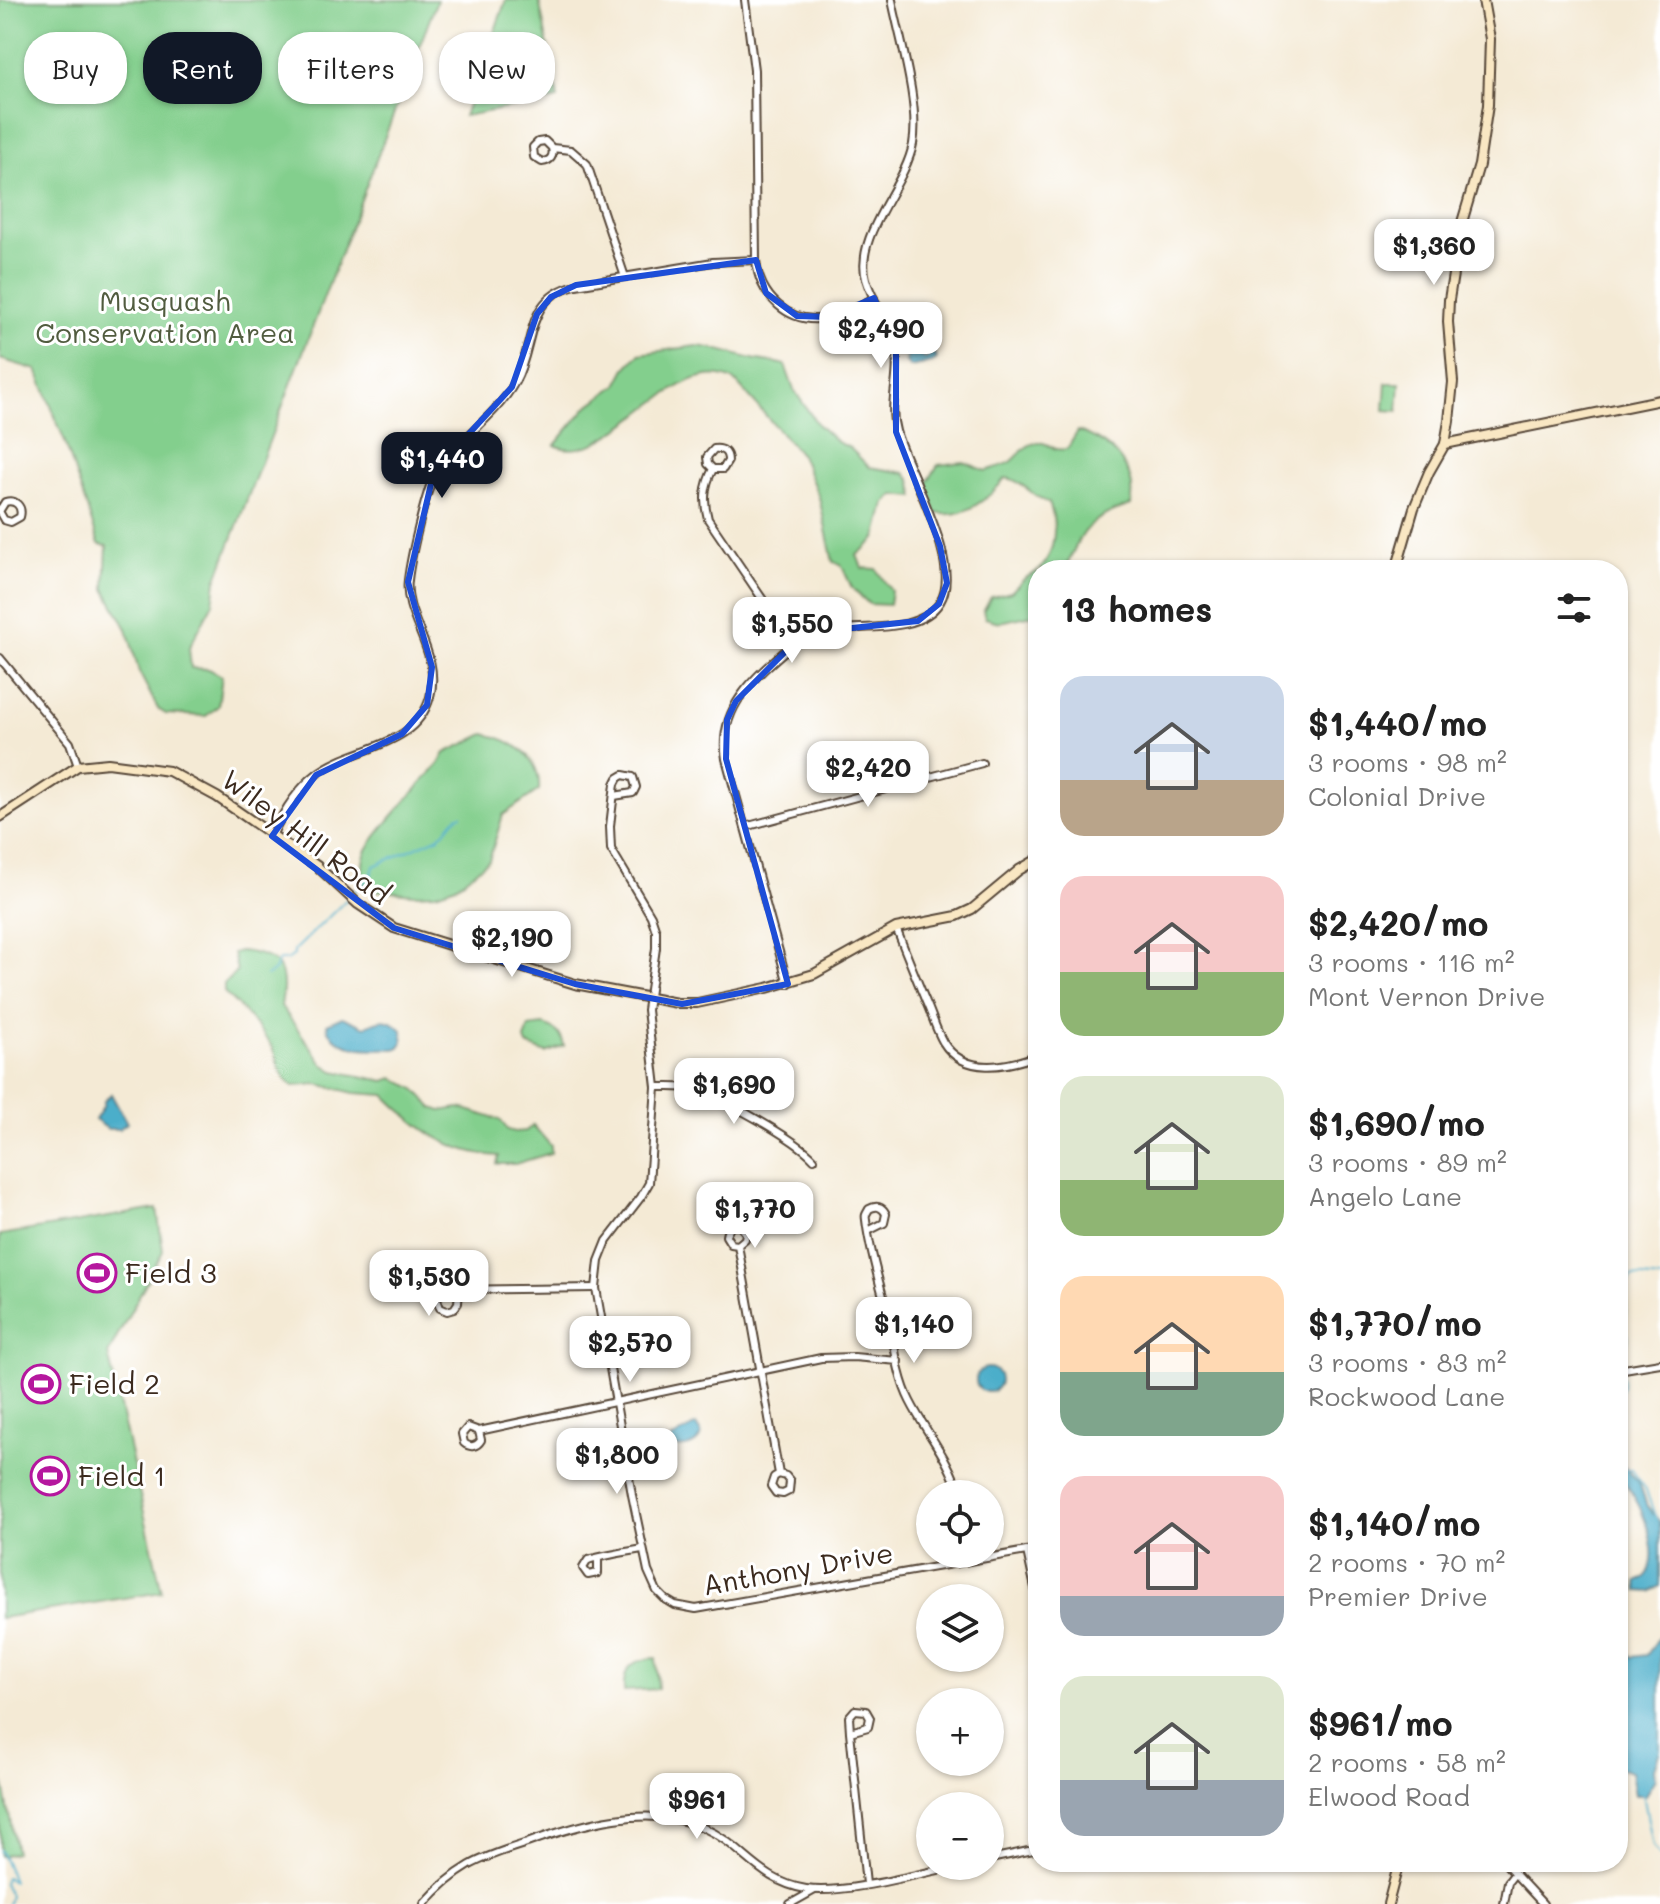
<!DOCTYPE html>
<html lang="en">
<head>
<meta charset="utf-8">
<style>
  body { margin:0; font-family:Mali,sans-serif; background:#f6f6f6; color:#222; height:100vh; display:flex; flex-direction:column; font-size:30px; white-space:nowrap }
  * { box-sizing:border-box; margin:0 }
  p { font-size:26px; color:#767676 }
  .icon { flex:none; width:44px; height:44px; fill:none; stroke:currentColor; stroke-width:2; stroke-linecap:round; stroke-linejoin:round }
  .map { position:relative; flex:1; overflow:hidden }
  .side { position:absolute; left:1028px; top:560px; width:600px; height:1312px; display:flex; flex-direction:column; background:#fff; border-radius:32px; box-shadow:0 2px 6px #0004 }
  .side>* { flex:none }
  .banner { position:absolute; left:24px; top:32px; width:760px; height:72px; display:flex; gap:16px }
  .buttons { position:absolute; left:916px; top:1480px; display:grid; gap:16px }
  .buttons a { display:grid; place-items:center; width:88px; height:88px; border-radius:50%; background:#fff; box-shadow:0 2px 6px #0004; font-size:40px }
  .price { position:absolute; translate:-50% -68px; padding:0 18px; border-radius:16px; background:#fff; color:#222; font-size:26px; line-height:52px; filter:drop-shadow(0 2px 4px #0008) }
  .price::after { content:''; position:absolute; left:50%; top:48px; width:24px; height:18px; margin-left:-12px; background:inherit; clip-path:polygon(0 0,100% 0,50% 100%) }
  .price.on { background:#111827; color:#fff }
  ul { padding:0; list-style:none }
  li { display:flex; align-items:center; gap:24px; height:200px; padding:0 32px }
  li span { display:grid; place-items:center; flex:none; width:224px; height:160px; border-radius:24px; color:#555 }
  li>.icon { margin-inline-start:auto }
  span .icon { width:96px; height:96px; fill:#fffc; stroke-width:1 }
  li b { font-size:34px }
  h2 { display:flex; justify-content:space-between; align-items:center; height:96px; padding:0 32px; font-size:34px }
  .chip { padding:0 28px; border-radius:32px; background:#fff; box-shadow:0 2px 6px #0004; font-size:28px; line-height:72px }
  .chip.on { background:#111827; color:#fff }
  .map>svg:first-child { display:block }
</style>
</head>
<body>
<div class="map">
<svg width="1660" height="1904" viewBox="0 0 1660 1904">
  <rect width="100%" height="100%" fill="#fff"/>
  <filter id="ink" filterUnits="userSpaceOnUse"><feTurbulence type="fractalNoise" baseFrequency=".0125" numOctaves="2"/><feDisplacementMap in="SourceGraphic" scale="16" xChannelSelector="R" yChannelSelector="G"/><feConvolveMatrix kernelMatrix="1 2 1 2 8 2 1 2 1" color-interpolation-filters="sRGB"/></filter>
  <filter id="wash" filterUnits="userSpaceOnUse"><feTurbulence type="fractalNoise" baseFrequency=".006" numOctaves="4" result="noise"/><feDisplacementMap in="SourceGraphic" scale="32" xChannelSelector="R" yChannelSelector="G"/><feGaussianBlur stdDeviation="1.8" result="paint"/><feColorMatrix in="noise" values="0 0 0 0 0 0 0 0 0 0 0 0 0 0 0 0 0 1.4 0 .05"/><feComposite in="paint" operator="in"/></filter>
  <g filter="url(#wash)">
    <rect width="100%" height="100%" fill="#f4ead5"/>
    <g fill="#83cf8d" stroke="#5f7c56" stroke-width="2">
      <polygon points="0,0 437,0 216,581 213,603 189,648 191,668 209,669 222,676 218,706 206,716 166,714 158,709 139,672 127,629 105,589 107,546 99,544 65,442 37,370 0,359"/>
      <polygon points="506,0 539,0 558,99 464,116"/>
      <path d="M696,346c20,1 37,9 57,13 11,3 21,2 32,6l9,25 24,35 19,17 13,6 19,19 36,6 6,7 4,17 -21,-2 -9,9 -9,35 -19,16 5,13 14,1 15,22 -2,14 -20,-1 -17,-16 -11,-24 -8,-2 -14,-65 -18,-42 -65,-73c-57,-36 -127,90 -181,63l32,-38 30,-22 9,-17 13,-14z"/>
      <polygon points="1386,383 1400,383 1398,411 1384,410"/>
      <path d="M1078,431c32,11 61,38 53,74 -45,14 -47,25 -67,65h-24c15,-18 18,-45 9,-67 -15,-5 -28,-24 -44,-25 -15,20 -42,42 -69,35l-10,-28 12,-20 26,-3 22,9c7,-3 18,-5 25,-9 9,-6 15,-22 32,-19 11,3 9,8 24,6z"/>
      <polygon points="1038,571 1038,614 999,622 985,618 983,611 991,597 1011,592 1025,578"/>
      <path d="M485,734c30,6 56,24 54,56l-36,25 -14,45 -33,26 -20,7 -22,1 -40,-4 -9,-3c-2,-11 -4,-23 0,-33 7,-19 58,-71 74,-90l6,-11z"/>
      <path d="M240,951c40,4 48,18 41,55l42,58 11,7 51,10 8,-3 21,10 19,20 8,3 18,-3 9,2 32,10 8,10 7,2 11,-1 7,-6 18,21v7l-36,11h-18l2,-8c-49,-3 -80,-27 -114,-61l-31,-2 -36,-9 -25,2c-18,-14 -12,-28 -25,-45 -13,-18 -28,-34 -44,-49v-8l13,-13 -4,-18z"/>
      <path d="M543,1025c11,3 19,8 21,21l-18,7 -19,-8 -2,-5 4,-13z"/>
      <polygon points="157,1209 163,1251 108,1354 162,1592 0,1618 0,1235"/>
      <path d="M656,1658l2,31 -34,2c-2,-24 10,-32 32,-33z"/>
      <polygon points="0,1763 16,1852 0,1856"/>
    </g>
    <g fill="#4baeca" stroke="#436c74" stroke-width="2">
      <polygon points="915,349 925,359 934,353 937,358 933,362 910,367 906,362 908,351"/>
      <circle cx="407" cy="454" r="9"/>
      <path d="M342,1017l23,10c15,-9 24,-10 37,3l1,11 -3,6 -5,2c-24,-1 -49,4 -67,-18l-1,-7z"/>
      <polygon points="111,1094 127,1123 119,1129 108,1129 95,1120 103,1107 104,1101"/>
      <circle cx="988" cy="1380" r="12"/>
      <path d="M696,1425l5,8c-1,13 -18,17 -29,13l-1,-7z"/>
      <path d="M1618,1461l21,21 8,24 13,16v64l-9,6 -13,-1 -1,-9c6,-3 11,-6 13,-13 9,-24 -12,-77 -32,-92z"/>
      <polygon points="1660,1635 1660,1750 1654,1769 1655,1779 1645,1795 1635,1795 1631,1772 1618,1768 1618,1690 1624,1666 1618,1658 1618,1648 1625,1650 1632,1657 1647,1655"/>
      <polygon points="727,1800 728,1804 704,1818 696,1819 690,1814 690,1810 693,1807"/>
    </g>
    <g fill="none" stroke-linecap="round" stroke-linejoin="round">
      <g stroke="#4baeca" stroke-width="2">
        <path d="M351,895l21,-21 2,-8 65,-29c10,-7 12,-19 23,-22"/>
        <polyline points="266,976 274,971 279,960 287,960 294,955 294,951 346,900"/>
        <polyline points="1621,1364 1628,1339 1624,1325 1626,1303 1620,1294 1623,1286 1633,1276 1660,1279"/>
        <polyline points="1618,1398 1623,1385 1622,1375"/>
        <polyline points="1627,1470 1632,1470 1645,1488 1657,1521"/>
        <polyline points="1643,1794 1653,1846 1660,1856"/>
        <polyline points="0,1850 13,1881 6,1877 4,1883 10,1895 8,1904"/>
      </g>
    </g>
  </g>
  <g filter="url(#ink)">
    <g fill="none" stroke-linecap="round" stroke-linejoin="round">
      <defs>
        <g id="street">
          <path d="M745,0l9,70 2,190c3,36 33,65 70,58 17,-3 33,-12 48,-20"/>
          <path d="M552,148c2,8 -1,13 -10,14l-8,-5 -1,-10 5,-5 7,-1 7,7 19,2 16,14 38,113"/>
          <path d="M713,469l-5,-5 -1,-7 7,-8c9,-1 14,3 14,12l-5,8h-10c-9,17 -10,32 -5,50l85,125c-36,31 -76,63 -67,115l62,225"/>
          <path d="M0,510l5,-8c10,-3 18,4 15,15l-9,5 -7,-2 -4,-7"/>
          <path d="M793,644c9,-5 17,-10 27,-12 36,-9 98,5 120,-30 24,-38 -33,-131 -44,-171 -8,-27 4,-53 0,-79 -3,-26 -23,-48 -30,-73 -12,-44 39,-92 47,-135 7,-39 -13,-104 -21,-144"/>
          <polyline points="0,658 70,743 78,766"/>
          <polyline points="614,796 633,793 636,787 633,777 623,775 618,778 615,784 610,826 611,849 651,916 656,931 656,948 647,1010 656,1087 649,1183 641,1197 607,1241 599,1261 596,1288 632,1495 648,1571 657,1591 665,1599 675,1605 696,1609 1038,1549"/>
          <polyline points="745,827 982,763"/>
          <path d="M272,836c10,-22 26,-48 46,-63 36,-27 98,-25 112,-76 12,-45 -27,-79 -22,-117 3,-25 17,-85 27,-107 4,-9 12,-16 19,-23 20,-21 47,-42 61,-68 21,-37 8,-84 61,-97l137,-23 43,-2"/>
          <path d="M896,928c10,25 20,50 30,74 6,13 10,28 17,40 21,34 64,25 95,13"/>
          <path d="M656,1087c13,0 26,-1 38,2 27,8 102,50 120,70"/>
          <path d="M868,1231l16,-8 2,-9c-4,-8 -10,-9 -17,-5 -3,6 -4,5 -3,11 4,35 16,70 24,103 5,25 8,55 20,78 16,32 40,58 49,93"/>
          <path d="M738,1245l-7,-1 -5,-8c1,-8 7,-12 14,-10l6,7 -1,6 -7,6 41,229 -5,3 -3,9 5,7 7,1 6,-3 1,-10 -4,-5 -7,-2"/>
          <polyline points="459,1290 458,1303 454,1309 447,1311 440,1308 437,1299 440,1293 446,1290 596,1288"/>
          <polyline points="1618,1370 1660,1363"/>
          <path d="M479,1431l2,9c-4,7 -11,8 -17,3l-2,-9 6,-7 11,4 342,-73 33,-1 44,4"/>
          <polyline points="1027,1551 1038,1602"/>
          <path d="M598,1558v15l-10,2 -5,-7 5,-8c18,-5 37,-8 55,-11"/>
          <polyline points="850,1732 868,1727 870,1718 866,1711 855,1710 849,1717 850,1732 866,1884"/>
          <polyline points="990,1859 1038,1849"/>
          <polyline points="1504,1862 1543,1904"/>
          <path d="M424,1904c13,-15 29,-29 46,-39 18,-10 38,-16 57,-22 52,-19 123,-40 177,-15 39,17 54,53 102,61 36,6 112,-15 150,-23"/>
          <polyline points="790,1904 815,1890"/>
          <polyline points="1504,1904 1508,1882 1515,1873"/>
        </g>
        <g id="secondary">
          <polyline points="1445,444 1660,400"/>
          <polyline points="1396,570 1414,508 1429,472 1445,444 1449,421 1453,382 1448,322 1449,300 1460,229 1479,165 1488,105 1490,39 1483,0"/>
          <polyline points="0,817 78,766 108,763 169,771 217,797 317,866 358,904 394,928 575,984 677,1003 697,1003 767,988 814,974 896,928 957,916 972,909 1019,870 1038,859"/>
          <polyline points="1388,1904 1399,1862"/>
        </g>
      </defs>
      <use href="#street" stroke="#574739" stroke-width="10"/>
      <use href="#secondary" stroke="#574739" stroke-width="12"/>
      <use href="#street" stroke="#fff" stroke-width="6"/>
      <use href="#secondary" stroke="#f9e7c3" stroke-width="8"/>
    </g>
  </g>
  <path fill="none" stroke="#1d4ed8" stroke-width="6" stroke-linejoin="round" d="M756,260l10,33 31,23 32,1 45,-19 22,52v82l44,114 7,37 -8,21 -21,17 -94,10 -31,13 -57,57 -9,19 -1,39 62,225 -106,20 -107,-20 -181,-56 -122,-92 44,-61 86,-41 25,-29 5,-38 -24,-85 23,-98 10,-20 71,-77 25,-73 14,-17 25,-12z"/>
  <defs>
    <symbol id="stadium-ring" viewBox="-11 -11 22 22"><circle r="9.5" fill="#fff" stroke="#b5179e" stroke-width="1.5"/><path d="M0-5a6.5 5 0 1 0 0 10a6.5 5 0 1 0 0-10ZM-3.5-1.8h7v3.6h-7Z" fill="#b5179e"/></symbol>
  </defs>
  <g fill-rule="evenodd">
    <use href="#stadium-ring" x="75" y="1251" width="44" height="44"/>
    <use href="#stadium-ring" x="19" y="1362" width="44" height="44"/>
    <use href="#stadium-ring" x="28" y="1454" width="44" height="44"/>
  </g>
  <g text-anchor="middle" stroke-width="6" stroke-linejoin="round" paint-order="stroke">
    <g font-size="28" fill="#515c3f" stroke="#fff">
      <text x="165" y="311">Musquash<tspan x="165" dy="32">Conservation Area</tspan></text>
    </g>
    <g font-size="28" fill="#3b2a1e" stroke="#fff">
      <text transform="translate(306 837) rotate(37)" y="10">Wiley Hill Road</text>
      <text transform="translate(798 1569) rotate(-10)" y="10">Anthony Drive</text>
    </g>
    <g font-size="28" fill="#3b2a1e" stroke="#fff" text-anchor="start">
      <text x="125" y="1283">Field 3</text>
      <text x="69" y="1394">Field 2</text>
      <text x="78" y="1486">Field 1</text>
    </g>
  </g>
</svg>
<div class="buttons">
<a><svg class="icon" aria-label="locate" viewBox="0 0 24 24"><circle cx="12" cy="12" r="6"/><path d="M12 2v4M12 18v4M2 12h4M18 12h4"/></svg></a>
<a><svg class="icon" aria-label="layers" viewBox="0 0 24 24"><path d="M12 4l9 5-9 5-9-5zM3 14l9 5 9-5"/></svg></a>
<a>+</a>
<a>−</a>
</div>
<b class="price" style="left:1434px;top:287px">$1,360</b>
<b class="price" style="left:881px;top:370px">$2,490</b>
<b class="price on" style="left:442px;top:500px">$1,440</b>
<b class="price" style="left:792px;top:665px">$1,550</b>
<b class="price" style="left:868px;top:809px">$2,420</b>
<b class="price" style="left:512px;top:979px">$2,190</b>
<b class="price" style="left:734px;top:1126px">$1,690</b>
<b class="price" style="left:755px;top:1250px">$1,770</b>
<b class="price" style="left:429px;top:1318px">$1,530</b>
<b class="price" style="left:914px;top:1365px">$1,140</b>
<b class="price" style="left:630px;top:1384px">$2,570</b>
<b class="price" style="left:617px;top:1496px">$1,800</b>
<b class="price" style="left:697px;top:1841px">$961</b>
<div class="banner">
<a class="chip">Buy</a>
<a class="chip on">Rent</a>
<a class="chip">Filters</a>
<a class="chip">New</a>
</div>
<section class="side">
<h2>13 homes<svg class="icon" aria-label="filters" viewBox="0 0 24 24"><path d="M4 7h16M4 17h16"/><circle cx="9" cy="7" r="2"/><circle cx="15" cy="17" r="2"/></svg></h2>
<ul>
<li><span style="background:linear-gradient(#c9d6e8 65%,#b9a48a 0)"><svg class="icon" aria-label="home" viewBox="0 0 24 24"><path d="M3 11l9-7 9 7M6 9v11h12V9"/></svg></span><div><b>$1,440/mo</b><p>3 rooms · 98 m²</p><p>Colonial Drive</p></div></li>
<li><span style="background:linear-gradient(#f6c9c9 60%,#8fb573 0)"><svg class="icon" aria-label="home" viewBox="0 0 24 24"><path d="M3 11l9-7 9 7M6 9v11h12V9"/></svg></span><div><b>$2,420/mo</b><p>3 rooms · 116 m²</p><p>Mont Vernon Drive</p></div></li>
<li><span style="background:linear-gradient(#dfe7d0 65%,#8fb573 0)"><svg class="icon" aria-label="home" viewBox="0 0 24 24"><path d="M3 11l9-7 9 7M6 9v11h12V9"/></svg></span><div><b>$1,690/mo</b><p>3 rooms · 89 m²</p><p>Angelo Lane</p></div></li>
<li><span style="background:linear-gradient(#ffd9b3 60%,#7fa58c 0)"><svg class="icon" aria-label="home" viewBox="0 0 24 24"><path d="M3 11l9-7 9 7M6 9v11h12V9"/></svg></span><div><b>$1,770/mo</b><p>3 rooms · 83 m²</p><p>Rockwood Lane</p></div></li>
<li><span style="background:linear-gradient(#f6c9c9 75%,#9aa5b1 0)"><svg class="icon" aria-label="home" viewBox="0 0 24 24"><path d="M3 11l9-7 9 7M6 9v11h12V9"/></svg></span><div><b>$1,140/mo</b><p>2 rooms · 70 m²</p><p>Premier Drive</p></div></li>
<li><span style="background:linear-gradient(#dfe7d0 65%,#9aa5b1 0)"><svg class="icon" aria-label="home" viewBox="0 0 24 24"><path d="M3 11l9-7 9 7M6 9v11h12V9"/></svg></span><div><b>$961/mo</b><p>2 rooms · 58 m²</p><p>Elwood Road</p></div></li>
</ul>
</section>
</div>
</body>
</html>
